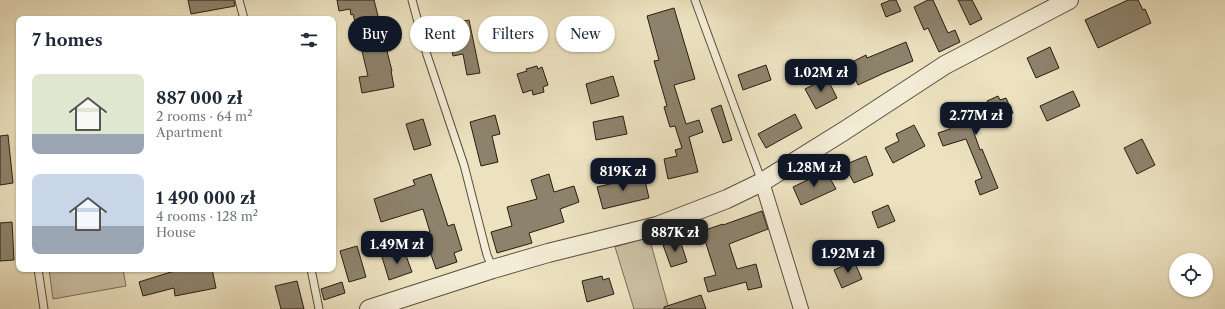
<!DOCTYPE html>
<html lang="en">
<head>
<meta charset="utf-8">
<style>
  body { margin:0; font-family:"Libre Caslon Text",serif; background:#f2f2f3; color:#1f2937; height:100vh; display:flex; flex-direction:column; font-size:15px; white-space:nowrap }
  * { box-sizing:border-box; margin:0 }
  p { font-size:13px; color:#747a83 }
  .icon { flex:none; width:22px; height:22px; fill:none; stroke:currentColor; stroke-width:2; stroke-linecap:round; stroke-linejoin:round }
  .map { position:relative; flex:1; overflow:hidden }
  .sheet { position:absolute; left:16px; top:16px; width:320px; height:256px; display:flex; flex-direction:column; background:#fff; border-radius:8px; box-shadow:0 1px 3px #0004 }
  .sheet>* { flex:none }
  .guide { position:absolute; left:348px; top:16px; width:380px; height:36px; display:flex; gap:8px }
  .controls { position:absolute; left:1169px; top:253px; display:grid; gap:8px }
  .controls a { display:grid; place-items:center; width:44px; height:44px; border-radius:50%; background:#fff; box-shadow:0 1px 3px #0004; font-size:20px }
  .price { position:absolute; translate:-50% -34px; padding:0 9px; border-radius:8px; background:#111827; color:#fff; font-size:13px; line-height:26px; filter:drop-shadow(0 1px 2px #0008) }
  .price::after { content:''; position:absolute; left:50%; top:24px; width:12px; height:9px; margin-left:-6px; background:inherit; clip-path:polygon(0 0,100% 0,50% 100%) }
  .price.selected { background:#222; color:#fff }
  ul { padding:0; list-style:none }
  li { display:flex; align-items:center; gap:12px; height:100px; padding:0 16px }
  li span { display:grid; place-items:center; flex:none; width:112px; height:80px; border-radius:8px; color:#555 }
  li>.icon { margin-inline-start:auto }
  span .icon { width:48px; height:48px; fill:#fffc; stroke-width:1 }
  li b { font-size:17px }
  h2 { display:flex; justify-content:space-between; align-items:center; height:48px; padding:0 16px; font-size:17px }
  .chip { padding:0 14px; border-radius:18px; background:#fff; box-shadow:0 1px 3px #0004; font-size:14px; line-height:36px }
  .chip.selected { background:#111827; color:#fff }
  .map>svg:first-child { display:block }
</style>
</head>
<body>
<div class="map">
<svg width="1225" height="309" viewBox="0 0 1225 309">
  <rect width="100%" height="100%" fill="#ece2c0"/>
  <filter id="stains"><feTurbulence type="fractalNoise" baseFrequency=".005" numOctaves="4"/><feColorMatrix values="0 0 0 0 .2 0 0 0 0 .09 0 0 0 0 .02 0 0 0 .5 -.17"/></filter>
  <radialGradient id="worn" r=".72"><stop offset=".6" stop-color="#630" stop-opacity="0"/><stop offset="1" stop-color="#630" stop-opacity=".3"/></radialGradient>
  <g fill="#cac0a3" stroke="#786e5b">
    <polygon points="649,237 669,309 634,309 615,247"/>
    <polygon points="49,269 123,269 126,286 53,299"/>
  </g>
  <g fill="#8d836d" stroke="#261c13">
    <polygon points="188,0 234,0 235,6 191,14"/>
    <polygon points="337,0 374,0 392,71 391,71 394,87 362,93 359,77 368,76 353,14 351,15 350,9 339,11"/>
    <polygon points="891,0 896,0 901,11 886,17 881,4"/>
    <polygon points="928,0 933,0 948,33 955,30 960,42 939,52 928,28 924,30 914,7"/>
    <polygon points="958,0 972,0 982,19 970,25"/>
    <polygon points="1128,0 1138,0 1143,10 1145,9 1151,23 1098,48 1085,20"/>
    <polygon points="674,8 695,79 674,85 686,124 699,120 703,132 689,137 698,172 668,179 664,159 677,156 675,150 682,148 675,126 670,127 664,107 667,106 654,61 659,60 647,16"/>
    <polygon points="469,20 480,73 467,75 463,54 453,56 447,24"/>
    <polygon points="906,42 913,61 884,73 858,85 848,64 866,55 867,58"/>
    <polygon points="1050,47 1059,68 1036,78 1027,58"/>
    <polygon points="766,65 771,80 743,90 738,75"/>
    <polygon points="537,66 538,69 542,67 548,85 543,87 544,92 533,95 532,90 523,93 517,74 527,71 526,69"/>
    <polygon points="613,76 619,96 591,104 586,84"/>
    <polygon points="827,78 837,98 816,109 805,89"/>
    <polygon points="1073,91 1080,106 1047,121 1040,106"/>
    <polygon points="998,96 1000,100 1006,98 1013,113 973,130 980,150 982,149 998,188 980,195 975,181 982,178 966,139 943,146 938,133 950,129 945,116 966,109 968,114 989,105 987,101"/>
    <polygon points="721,105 732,140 723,143 711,109"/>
    <polygon points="795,114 802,128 766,148 758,134"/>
    <polygon points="495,115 500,134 492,136 498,162 481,166 470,122"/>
    <polygon points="623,116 627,134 596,140 593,122"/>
    <polygon points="423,119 431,145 414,150 406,124"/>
    <polygon points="914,125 925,146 893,163 885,148 899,141 896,134"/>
    <polygon points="8,135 13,183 0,185 0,136"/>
    <polygon points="1142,139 1155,165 1137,174 1124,148"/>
    <polygon points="866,156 873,175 854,183 844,165"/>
    <polygon points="822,173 823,174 827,173 836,189 801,205 793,187"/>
    <polygon points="431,174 448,226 454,224 462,250 454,253 457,262 436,269 424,234 430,232 423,209 381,222 374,199 415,185 413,180"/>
    <polygon points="549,174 554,192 574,186 579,202 560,209 564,222 529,233 532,243 497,253 491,232 512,226 507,207 537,199 531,180"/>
    <polygon points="644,176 649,198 603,209 597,187"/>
    <polygon points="888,205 895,221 878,228 872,212"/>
    <polygon points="762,211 768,229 729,244 737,269 756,264 762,287 748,290 746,282 708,292 704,278 716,275 702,231 723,224 723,225"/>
    <polygon points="12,222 14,260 0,261 0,223"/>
    <polygon points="680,240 687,262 671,267 663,245"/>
    <polygon points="357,246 366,277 349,282 340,251"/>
    <polygon points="404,250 412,272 389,280 382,257"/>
    <polygon points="854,261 862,279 842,288 834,270"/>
    <polygon points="187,269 212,269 216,288 175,296 174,288 143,296 139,282 171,272"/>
    <polygon points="602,276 603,280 609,278 614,294 587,302 582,281"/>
    <polygon points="297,281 304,309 281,309 275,286"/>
    <polygon points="342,282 345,293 324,300 321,289"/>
    <polygon points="701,295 706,309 664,309 664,307"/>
  </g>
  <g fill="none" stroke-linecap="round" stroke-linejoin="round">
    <defs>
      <g id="service">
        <polyline points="239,0 244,19"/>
        <polyline points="412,0 427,55 464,165 487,255 493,269"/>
        <polyline points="695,0 762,182"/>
        <polyline points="38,269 44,309"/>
        <polyline points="311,269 319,309"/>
      </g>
      <polyline id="minor" points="762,182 801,309"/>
      <polyline id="tertiary" points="369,309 493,269 548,253 657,226 727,199 762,182 844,131 945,65 1069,0"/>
    </defs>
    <use href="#service" stroke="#584e3e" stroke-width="9"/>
    <use href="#minor" stroke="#584e3e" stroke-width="16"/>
    <use href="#tertiary" stroke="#584e3e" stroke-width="20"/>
    <use href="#service" stroke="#f3ecd6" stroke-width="7"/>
    <use href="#minor" stroke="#f3ecd6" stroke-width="14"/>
    <use href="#tertiary" stroke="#f3ecd6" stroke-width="18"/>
  </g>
  <rect width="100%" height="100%" filter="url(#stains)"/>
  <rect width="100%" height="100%" fill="url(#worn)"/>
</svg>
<div class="controls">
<a><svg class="icon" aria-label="locate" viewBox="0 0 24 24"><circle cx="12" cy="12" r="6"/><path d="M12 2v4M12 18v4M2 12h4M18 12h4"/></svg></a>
</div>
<b class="price" style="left:821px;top:93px">1.02M zł</b>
<b class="price" style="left:976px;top:136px">2.77M zł</b>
<b class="price" style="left:814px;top:188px">1.28M zł</b>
<b class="price" style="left:623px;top:192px">819K zł</b>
<b class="price selected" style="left:675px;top:253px">887K zł</b>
<b class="price" style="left:397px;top:265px">1.49M zł</b>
<b class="price" style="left:848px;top:274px">1.92M zł</b>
<div class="guide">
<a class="chip selected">Buy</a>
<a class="chip">Rent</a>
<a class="chip">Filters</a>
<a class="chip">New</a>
</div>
<section class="sheet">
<h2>7 homes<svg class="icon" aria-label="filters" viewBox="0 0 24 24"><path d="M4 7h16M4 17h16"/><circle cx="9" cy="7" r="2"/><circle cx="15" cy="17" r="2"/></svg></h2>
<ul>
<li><span style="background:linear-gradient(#dfe7d0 75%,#9aa5b1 0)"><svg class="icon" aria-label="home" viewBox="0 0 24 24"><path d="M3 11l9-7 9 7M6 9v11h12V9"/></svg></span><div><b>887 000 zł</b><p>2 rooms · 64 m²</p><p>Apartment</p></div></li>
<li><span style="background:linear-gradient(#c9d6e8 65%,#9aa5b1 0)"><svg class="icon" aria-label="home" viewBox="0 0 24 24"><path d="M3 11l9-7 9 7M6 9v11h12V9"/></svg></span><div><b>1 490 000 zł</b><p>4 rooms · 128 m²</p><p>House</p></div></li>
</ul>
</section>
</div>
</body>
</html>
